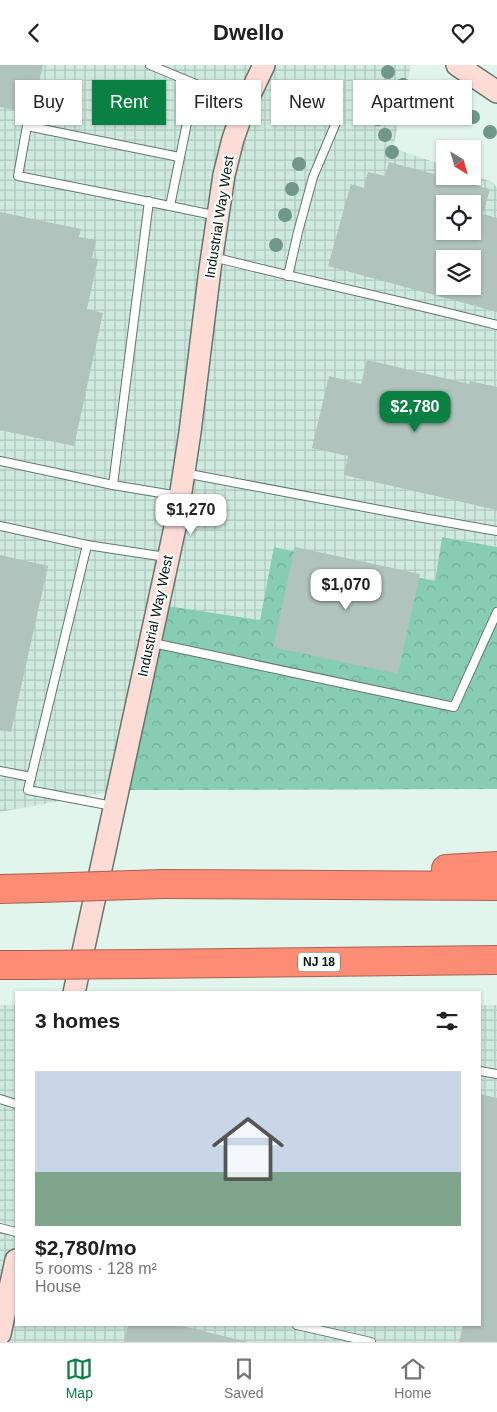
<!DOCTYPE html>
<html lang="en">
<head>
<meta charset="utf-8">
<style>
  body { margin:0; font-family:Arial,sans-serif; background:#f6f6f6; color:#202124; height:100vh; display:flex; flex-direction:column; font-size:19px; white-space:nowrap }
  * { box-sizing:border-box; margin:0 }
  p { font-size:16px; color:#757577 }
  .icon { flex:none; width:28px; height:28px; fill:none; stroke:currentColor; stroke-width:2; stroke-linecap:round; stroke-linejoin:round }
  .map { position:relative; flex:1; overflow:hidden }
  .drawer { position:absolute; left:15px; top:926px; width:466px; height:335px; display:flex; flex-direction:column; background:#fff; border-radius:0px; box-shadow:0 1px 4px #0004 }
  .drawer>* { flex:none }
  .hud { position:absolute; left:15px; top:15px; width:468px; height:45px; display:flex; gap:10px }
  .needle { width:32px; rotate:143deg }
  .controls { position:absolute; left:436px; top:75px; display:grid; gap:10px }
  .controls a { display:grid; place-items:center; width:45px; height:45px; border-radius:0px; background:#fff; box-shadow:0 1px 4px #0004; font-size:25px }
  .price { position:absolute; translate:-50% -42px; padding:0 11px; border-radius:10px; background:#fff; color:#222; font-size:16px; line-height:32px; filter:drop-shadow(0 1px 2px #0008) }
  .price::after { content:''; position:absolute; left:50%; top:30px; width:15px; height:11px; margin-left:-8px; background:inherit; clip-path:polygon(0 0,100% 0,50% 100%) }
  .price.selected { background:#0b8043; color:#fff }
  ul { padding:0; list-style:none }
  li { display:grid; align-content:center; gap:10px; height:265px; padding:0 20px }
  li+li { border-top:1px solid #e0e0e0 }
  li span { display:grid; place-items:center; height:155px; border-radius:0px; color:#555 }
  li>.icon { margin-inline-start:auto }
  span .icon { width:90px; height:90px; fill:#fffc; stroke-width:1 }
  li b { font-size:21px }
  h2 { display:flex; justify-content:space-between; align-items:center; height:60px; padding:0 20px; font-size:21px }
  .chip { padding:0 18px; border-radius:0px; background:#fff; box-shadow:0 1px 4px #0004; font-size:18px; line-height:45px }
  .chip.selected { background:#0b8043; color:#fff }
  header { display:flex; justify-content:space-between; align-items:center; height:65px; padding:0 20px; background:#fff; font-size:22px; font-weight:700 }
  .dock { display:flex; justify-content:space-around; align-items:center; height:70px; border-top:1px solid #e0e0e0; background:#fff; font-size:14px; color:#757577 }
  .dock a { display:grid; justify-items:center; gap:2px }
  .dock .selected { color:#0b8043 }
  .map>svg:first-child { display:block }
</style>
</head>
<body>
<header><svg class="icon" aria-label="back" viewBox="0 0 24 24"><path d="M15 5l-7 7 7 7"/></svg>Dwello<svg class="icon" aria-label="heart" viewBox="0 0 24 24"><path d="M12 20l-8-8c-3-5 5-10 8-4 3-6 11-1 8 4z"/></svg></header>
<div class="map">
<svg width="497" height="1277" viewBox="0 0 497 1277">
  <defs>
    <pattern id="industrial-grid" width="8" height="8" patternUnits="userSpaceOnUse" patternTransform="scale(1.25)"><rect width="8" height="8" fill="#ceeadf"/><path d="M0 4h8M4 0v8" fill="none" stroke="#b0c8be"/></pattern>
    <pattern id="forest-crowns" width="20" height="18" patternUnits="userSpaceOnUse" patternTransform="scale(1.25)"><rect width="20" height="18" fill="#86cdb4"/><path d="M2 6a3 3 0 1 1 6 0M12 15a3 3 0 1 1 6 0" fill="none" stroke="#72af9a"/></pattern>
  </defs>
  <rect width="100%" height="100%" fill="#e1f5ed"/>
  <g fill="url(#industrial-grid)" fill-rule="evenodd">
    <path d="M0,0h411l-18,83 52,18v10l28,-1 20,7 4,6v359l-55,-10 -7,44 -160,-34 -15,73 -105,-16 -35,186 -120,22zM445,139h27v27h-27zM445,194h27v27h-27z"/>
    <polygon points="0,940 16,940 16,1260 480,1260 480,940 497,940 497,1277 0,1277"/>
  </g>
  <polygon fill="url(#forest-crowns)" points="442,472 497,482 497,724 120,725 155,539 260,555 274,482 435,516"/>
  <g fill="#b0c3bc" fill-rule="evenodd">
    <polygon points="0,0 43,0 32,49 0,42"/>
    <path d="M389,97l101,27 -7,25 14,4v94l-169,-46 23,-82 13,4 4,-16 17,4zM445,139h27v27h-27zM445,194h27v27h-27z"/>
    <polygon points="0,147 81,164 79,172 96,175 92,193 98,194 87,244 103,248 74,381 0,365"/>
    <polygon points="367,295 469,319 470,316 497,322 497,445 344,410 348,391 312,383 329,311 361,319"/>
    <polygon points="295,482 420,509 398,609 273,582"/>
    <polygon points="0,490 48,501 11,667 0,665"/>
    <polygon points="480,1029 497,1033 497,1277 459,1277 463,1260 480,1260"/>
    <polygon points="128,1260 178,1260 248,1277 124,1277"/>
  </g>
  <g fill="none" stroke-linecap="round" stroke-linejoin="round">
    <defs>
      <g id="lane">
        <polyline points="150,0 244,39"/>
        <polyline points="198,20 188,53 170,141 218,151"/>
        <polyline points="149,136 113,420 179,431"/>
        <polyline points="170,141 18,111 27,61 179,92"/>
        <path d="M213,192c95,24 190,44 284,68"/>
        <polyline points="288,211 298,167 313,112 335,60"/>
        <polyline points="0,396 113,420"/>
        <polyline points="184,408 412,451 497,466"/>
        <polyline points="0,461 87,480"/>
        <polyline points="153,578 454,642 497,547"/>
        <polyline points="0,706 31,712"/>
        <polyline points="113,741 28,725 87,480 166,492"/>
        <polyline points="480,1006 497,1009"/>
        <polyline points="0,1034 16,1039"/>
        <polyline points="0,1163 16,1167"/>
        <polyline points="297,1260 371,1277"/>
      </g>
      <g id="secondary">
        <polyline points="457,0 497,27"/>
        <polyline points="74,928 177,453 190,367 210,204 224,110 233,74 245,40 264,0"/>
        <polyline points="0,1269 16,1195"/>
      </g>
      <g id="highway">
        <polyline points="446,804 497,801"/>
        <polyline points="163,819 497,821"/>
        <polyline points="0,824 40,823"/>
        <polyline points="141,899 497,895"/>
        <polyline points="0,900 30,900"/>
      </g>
    </defs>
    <use href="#lane" stroke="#64766f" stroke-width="10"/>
    <use href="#secondary" stroke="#64766f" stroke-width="24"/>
    <use href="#highway" stroke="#a86151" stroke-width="30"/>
    <use href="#lane" stroke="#fff" stroke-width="8"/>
    <use href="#secondary" stroke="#fedcd6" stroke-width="21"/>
    <use href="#highway" stroke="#fd8c75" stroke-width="28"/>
    <defs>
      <g id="highway-bridge">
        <polyline points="40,823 163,819"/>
        <polyline points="30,900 141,899"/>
      </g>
    </defs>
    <use href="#highway-bridge" stroke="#a86151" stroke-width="30" stroke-linecap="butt"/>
    <use href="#highway-bridge" stroke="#fd8c75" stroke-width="28"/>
  </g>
  <g fill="#6f988b">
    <circle cx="388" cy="7" r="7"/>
    <circle cx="403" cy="20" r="7"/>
    <circle cx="322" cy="28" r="7"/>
    <circle cx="452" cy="45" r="7"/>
    <circle cx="473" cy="52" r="7"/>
    <circle cx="378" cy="54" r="7"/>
    <circle cx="490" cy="67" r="7"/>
    <circle cx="385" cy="70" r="7"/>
    <circle cx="392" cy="87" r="7"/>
    <circle cx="299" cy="99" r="7"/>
    <circle cx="292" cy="124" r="7"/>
    <circle cx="285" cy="150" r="7"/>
    <circle cx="276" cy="180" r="7"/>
  </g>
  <g text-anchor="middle" stroke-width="4.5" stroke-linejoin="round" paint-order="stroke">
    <rect fill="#f7fffb" stroke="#525856" stroke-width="1" x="298" y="887.5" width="42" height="19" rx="4"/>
    <g font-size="12" font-weight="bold" fill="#0b110f">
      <text x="319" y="901">NJ 18</text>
    </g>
    <g font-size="14" fill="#0b110f" stroke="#f7fffb">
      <text transform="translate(219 152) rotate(-81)" y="5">Industrial Way West</text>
      <text transform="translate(155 551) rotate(-78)" y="5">Industrial Way West</text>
    </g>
  </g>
</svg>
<div class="controls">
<a><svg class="needle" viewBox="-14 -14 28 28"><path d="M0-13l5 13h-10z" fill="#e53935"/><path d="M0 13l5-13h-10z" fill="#757577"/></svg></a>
<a><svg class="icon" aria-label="locate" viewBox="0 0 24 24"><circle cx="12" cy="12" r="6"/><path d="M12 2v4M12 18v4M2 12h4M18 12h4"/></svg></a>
<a><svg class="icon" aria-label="layers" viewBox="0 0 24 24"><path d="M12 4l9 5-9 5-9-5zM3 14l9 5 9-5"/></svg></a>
</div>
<b class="price selected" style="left:415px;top:368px">$2,780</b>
<b class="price" style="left:191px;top:471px">$1,270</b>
<b class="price" style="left:346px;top:546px">$1,070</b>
<div class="hud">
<a class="chip">Buy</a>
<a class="chip selected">Rent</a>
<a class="chip">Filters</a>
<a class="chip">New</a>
<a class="chip">Apartment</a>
</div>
<section class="drawer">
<h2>3 homes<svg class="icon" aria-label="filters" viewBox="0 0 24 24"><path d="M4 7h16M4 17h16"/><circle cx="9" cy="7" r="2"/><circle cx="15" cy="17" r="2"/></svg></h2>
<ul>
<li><span style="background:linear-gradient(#c9d6e8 65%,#7fa58c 0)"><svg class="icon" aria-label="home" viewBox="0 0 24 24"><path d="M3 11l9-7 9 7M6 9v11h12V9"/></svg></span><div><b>$2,780/mo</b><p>5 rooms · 128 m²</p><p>House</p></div></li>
</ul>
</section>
</div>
<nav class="dock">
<a class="selected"><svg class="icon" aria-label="map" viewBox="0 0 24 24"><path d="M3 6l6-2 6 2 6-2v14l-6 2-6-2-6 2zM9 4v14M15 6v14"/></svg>Map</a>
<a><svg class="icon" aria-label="saved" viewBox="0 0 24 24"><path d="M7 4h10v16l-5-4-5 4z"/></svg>Saved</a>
<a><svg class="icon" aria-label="home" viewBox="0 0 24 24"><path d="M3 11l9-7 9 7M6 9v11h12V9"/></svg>Home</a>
</nav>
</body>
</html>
